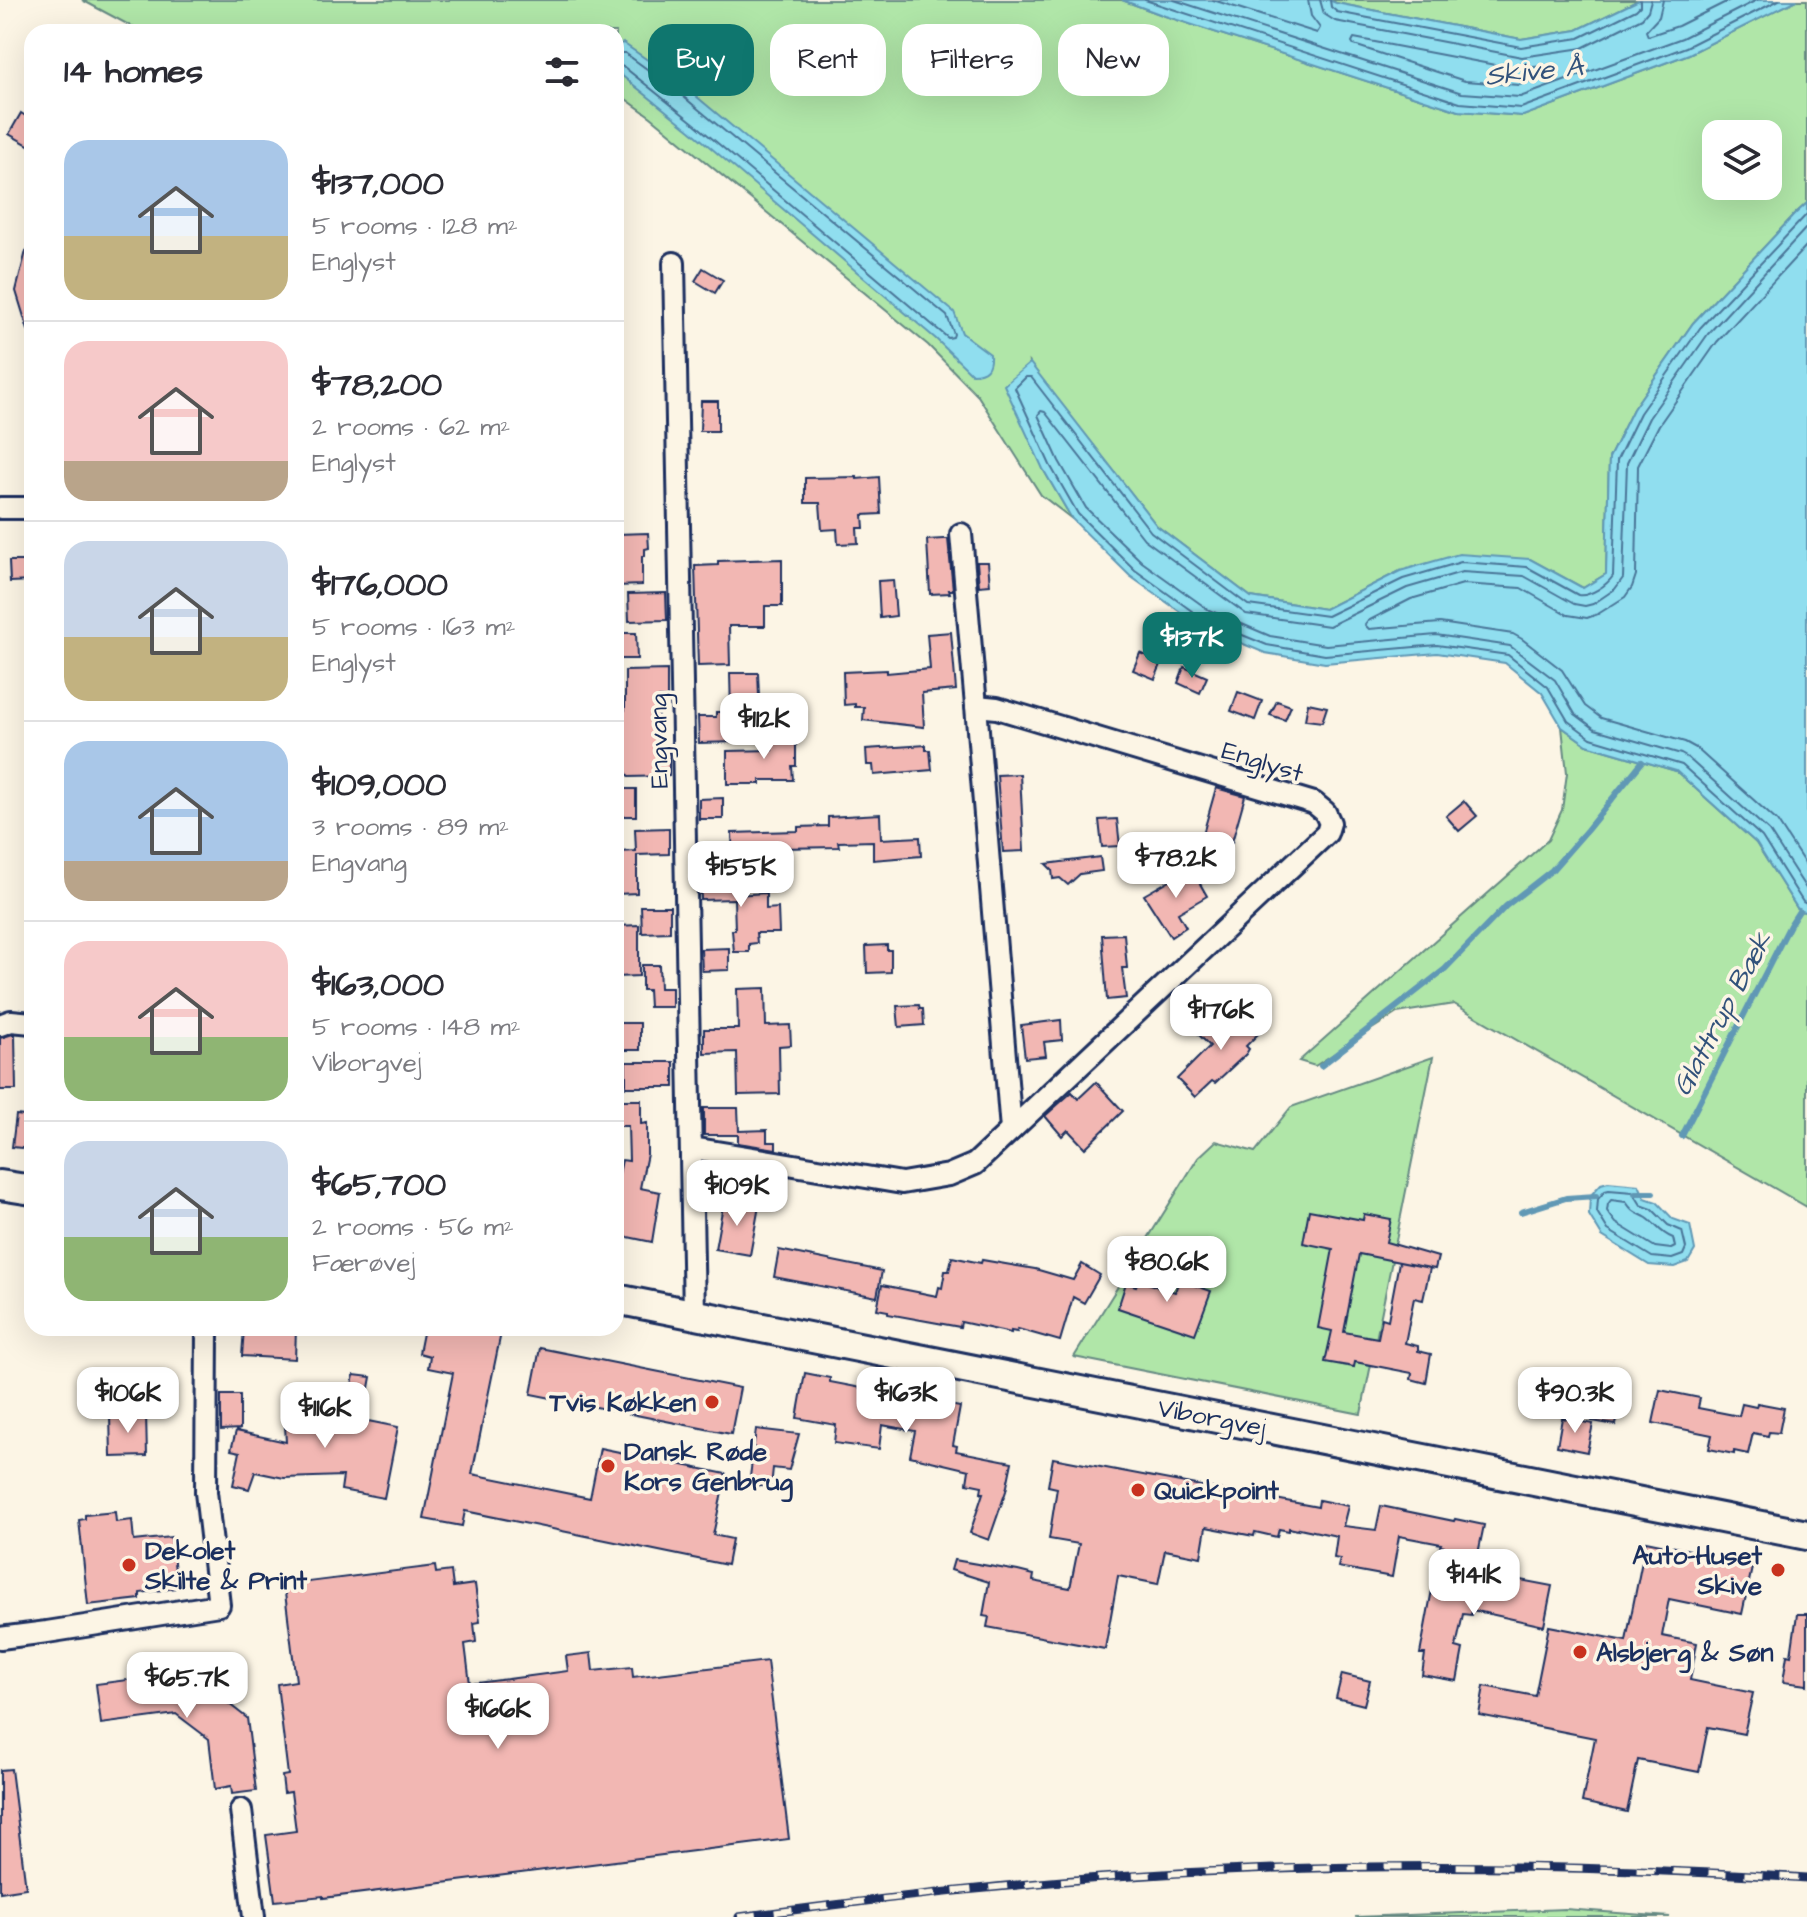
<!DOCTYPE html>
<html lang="en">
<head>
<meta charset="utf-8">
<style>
  body { margin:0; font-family:"Architects Daughter",sans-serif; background:#f7f7f7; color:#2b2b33; height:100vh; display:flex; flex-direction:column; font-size:30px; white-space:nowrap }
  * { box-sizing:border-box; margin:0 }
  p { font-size:26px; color:#7c7c81 }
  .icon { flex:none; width:44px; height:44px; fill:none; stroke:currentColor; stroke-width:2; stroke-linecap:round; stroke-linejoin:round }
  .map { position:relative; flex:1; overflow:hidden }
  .details { position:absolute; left:24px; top:24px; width:600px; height:1312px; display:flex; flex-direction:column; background:#fff; border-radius:24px; box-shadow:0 8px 32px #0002 }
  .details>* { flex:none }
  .guide { position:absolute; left:648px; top:24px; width:760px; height:72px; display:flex; gap:16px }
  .fabs { position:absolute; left:1702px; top:120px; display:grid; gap:16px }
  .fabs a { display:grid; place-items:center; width:80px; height:80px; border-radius:16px; background:#fff; box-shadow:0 8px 32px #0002; font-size:40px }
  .price { position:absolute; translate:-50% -68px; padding:0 18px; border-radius:16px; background:#fff; color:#222; font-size:26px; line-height:52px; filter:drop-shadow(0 2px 4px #0008) }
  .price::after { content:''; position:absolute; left:50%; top:48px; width:24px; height:18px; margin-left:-12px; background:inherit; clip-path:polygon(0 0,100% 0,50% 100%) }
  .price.active { background:#0f766e; color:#fff }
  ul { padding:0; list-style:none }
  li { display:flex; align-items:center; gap:24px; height:200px; padding:0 40px }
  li+li { border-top:2px solid #e1e1e2 }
  li span { display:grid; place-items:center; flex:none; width:224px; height:160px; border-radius:24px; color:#555 }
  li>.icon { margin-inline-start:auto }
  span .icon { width:96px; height:96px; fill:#fffc; stroke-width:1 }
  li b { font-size:34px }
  h2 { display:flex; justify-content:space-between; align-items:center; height:96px; padding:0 40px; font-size:34px }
  .pill { padding:0 28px; border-radius:24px; background:#fff; box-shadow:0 8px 32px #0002; font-size:28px; line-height:72px }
  .pill.active { background:#0f766e; color:#fff }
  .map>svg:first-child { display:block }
</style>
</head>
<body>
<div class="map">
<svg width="1807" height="1917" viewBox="0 0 1807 1917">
  <rect width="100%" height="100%" fill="#fcf5e5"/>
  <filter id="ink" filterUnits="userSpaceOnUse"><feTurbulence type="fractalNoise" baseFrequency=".0125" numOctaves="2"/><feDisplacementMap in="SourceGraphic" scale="16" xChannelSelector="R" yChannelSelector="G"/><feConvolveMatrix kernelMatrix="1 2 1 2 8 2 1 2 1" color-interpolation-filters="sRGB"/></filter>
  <g filter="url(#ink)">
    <g fill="#b0e6a8" stroke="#668a83" stroke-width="2" fill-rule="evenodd">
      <path d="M82,0h1040l43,16 294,95 64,5 166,-62 108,-54h10v203l-12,11 -102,109 -60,86 -24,49 -3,116 -23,14 -53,-29 -130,12 -75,38 -74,-12 -94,-71 -128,-163 14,106 29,50 -31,-24 -63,-99 -50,-51 -277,-228 -35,-25v-60h-474zM1716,134h52v52h-52z"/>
      <polygon points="1329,0 1639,0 1577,30 1521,39 1336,3"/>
      <polygon points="1562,727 1587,745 1676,771 1756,843 1799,911 1807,912 1807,1207 1454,1004 1397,1013 1315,1066 1299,1061 1548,840 1562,810 1567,773"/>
      <polygon points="1433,1057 1361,1414 1074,1357 1198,1158 1216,1141 1255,1152 1291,1107"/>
      <polygon points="1565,1909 1670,1917 1355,1917"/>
    </g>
    <g fill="#90deef" stroke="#6198b5" stroke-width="2">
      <polygon points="1122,0 1329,0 1336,3 1521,39 1577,30 1639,0 1797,0 1689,54 1523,116 1459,111 1165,16"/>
      <path d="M623,43l55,38 276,231 8,21 28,21c1,14 -4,20 -18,20l-36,-35 -246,-209 -74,-59v-24z"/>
      <polygon points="1807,203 1807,912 1799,911 1756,843 1676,771 1587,745 1562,727 1542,693 1505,663 1437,653 1325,663 1265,653 1200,626 1130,576 1072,519 1043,469 1004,385 1030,363 1157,526 1251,597 1325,609 1400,571 1459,554 1530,559 1583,588 1606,574 1609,458 1633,409 1693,323 1795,214"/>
      <polygon points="1608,1182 1639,1185 1645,1198 1657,1202 1673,1219 1690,1225 1695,1250 1688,1262 1674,1267 1649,1265 1602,1236 1589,1215 1590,1196 1601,1184"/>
    </g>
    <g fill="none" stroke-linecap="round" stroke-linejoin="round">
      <g stroke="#4a7598" stroke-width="2">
        <polyline points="1145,0 1460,103 1521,108 1686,47 1779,0"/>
        <polyline points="1174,0 1462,93 1520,97 1682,38 1757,0"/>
        <polyline points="1213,0 1317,33 1320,28 1311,16 1308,0"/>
        <polyline points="1320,0 1324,14 1335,21 1522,57 1582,48 1642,18 1648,11 1651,0"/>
        <polyline points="1330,0 1331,7 1337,12 1521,47 1579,38 1636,10 1640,6 1640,0"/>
        <polyline points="1663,0 1659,17 1646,31 1648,36 1678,26 1730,0"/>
        <polygon points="1354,38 1516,69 1552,65 1556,69 1553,72 1519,85 1465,81 1354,45 1352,42"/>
        <polyline points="616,53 625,53 673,88 947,316 954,334 953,337 948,338 695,124 624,67 616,65"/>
        <path d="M1807,214l-107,114 -60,85 -23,47 -4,116c-6,9 -23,21 -35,19l-51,-28 -66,-5 -58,17 -76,37 -79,-11 -97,-73 -120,-155h-5l-11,11 35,77 28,49 57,56 68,49 64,26 58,10 112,-10 71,10 40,32 20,34 23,17 91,27 80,72 41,65 4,2"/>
        <polyline points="1807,227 1708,334 1649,418 1627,463 1623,578 1615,589 1593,604 1585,606 1574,604 1524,576 1462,572 1407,588 1329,626 1246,614 1144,539 1045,412 1041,411 1038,415 1059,461 1086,508 1142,562 1209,610 1270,636 1326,645 1436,635 1510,646 1555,680 1575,714 1595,729 1681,754 1688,758 1769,831 1807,890"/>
        <polyline points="1807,245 1717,342 1659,425 1638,466 1636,575 1632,587 1625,597 1598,614 1587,618 1568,615 1521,588 1463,584 1411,599 1368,621 1365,625 1369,629 1440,623 1513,634 1522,639 1562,670 1585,706 1601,718 1685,742 1696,748 1777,821 1807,867"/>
        <polygon points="1609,1190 1633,1192 1641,1205 1652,1209 1668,1225 1682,1231 1686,1248 1683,1255 1672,1259 1652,1257 1608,1230 1597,1212 1598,1199 1605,1191"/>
        <path d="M1611,1200l15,2c8,12 11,10 21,16 10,7 13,15 26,20l2,9 -4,2 -16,-2 -39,-24 -9,-12 1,-7z"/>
      </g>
      <g stroke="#6198b5" stroke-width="6">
        <polyline points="1321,1066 1445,969 1506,906 1552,870 1587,830 1642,762"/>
        <polyline points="1682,1136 1790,925 1799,911"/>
        <polyline points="1635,1193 1653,1193"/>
        <polyline points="1521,1212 1566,1198 1596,1196"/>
      </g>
    </g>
    <g fill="#f2b7b3" stroke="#1b2f5e" stroke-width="2">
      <polygon points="21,113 32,120 32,147 9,134"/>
      <polygon points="26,251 32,251 32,329 28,330 16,291"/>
      <polygon points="703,268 723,280 715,293 695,281"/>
      <polygon points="701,401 718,401 718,431 700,431"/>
      <polygon points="857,477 857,479 879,477 881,514 863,515 864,528 857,528 858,543 838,544 837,529 822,530 820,503 805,503 805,478"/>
      <polygon points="648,533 649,548 645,549 645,556 642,556 642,585 616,586 616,534"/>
      <polygon points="944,539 948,539 953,590 949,590 950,593 930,594 927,540"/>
      <polygon points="782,559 782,606 765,606 765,626 729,626 730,665 698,666 695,566 718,565 718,561"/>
      <polygon points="9,561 30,561 32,581 10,582"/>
      <polygon points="977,562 988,562 990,585 979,586"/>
      <polygon points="893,580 896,616 880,618 878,581"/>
      <polygon points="666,593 667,620 629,621 628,594"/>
      <polygon points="951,632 956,690 922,693 924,727 863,720 864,707 855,707 855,704 844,705 843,672 887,670 887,673 930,669 927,634"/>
      <polygon points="616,633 636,633 637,659 616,659"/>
      <polygon points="1140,653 1162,662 1155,679 1133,670"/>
      <polygon points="1184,667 1207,677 1200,693 1178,683"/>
      <polygon points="667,670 667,698 658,698 658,749 669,749 669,776 629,777 623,767 625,752 620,752 619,738 616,738 616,711 625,710 625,671"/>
      <polygon points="730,673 758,673 760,719 736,720 736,742 699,743 698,717 716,717 716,712 731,712"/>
      <polygon points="1238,692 1262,701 1255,720 1231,711"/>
      <polygon points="1277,701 1291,706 1285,720 1270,715"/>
      <polygon points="1308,703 1327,707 1322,722 1305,720"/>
      <polygon points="796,730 796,766 792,766 793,780 760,780 760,784 727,784 727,751 772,750 771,731"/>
      <polygon points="926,745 926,750 930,750 932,770 874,775 873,765 867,765 866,749"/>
      <polygon points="1020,774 1024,851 1003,852 997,775"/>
      <polygon points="1216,788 1245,796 1232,842 1203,834"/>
      <rect x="616" y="789" width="20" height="27"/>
      <polygon points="723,798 723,819 699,819 699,799"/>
      <polygon points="1464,801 1477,816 1459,831 1446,816"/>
      <polygon points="880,814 881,839 920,837 921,856 873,860 873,841 838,842 839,847 780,848 781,859 733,860 732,833 798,831 798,827 828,826 828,817"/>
      <polygon points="1117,819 1120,846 1102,847 1099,820"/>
      <polygon points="669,828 669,854 637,855 637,893 616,894 616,867 619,867 619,852 636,851 635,829"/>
      <polygon points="1100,857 1102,871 1080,874 1068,885 1060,878 1053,879 1052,870 1046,864"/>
      <polygon points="1191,868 1207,896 1178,913 1186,927 1171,937 1144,895"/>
      <polygon points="735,872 735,895 766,893 766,909 778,908 779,933 756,933 757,943 749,944 749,952 734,952 732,930 735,930 734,899 701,900 700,873"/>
      <polygon points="641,906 670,906 670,932 642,933"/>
      <polygon points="639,925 639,976 616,977 616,926"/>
      <polygon points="1124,934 1127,968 1122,968 1126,998 1107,1000 1102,935"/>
      <polygon points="887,945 887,950 891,950 891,972 867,973 866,946"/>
      <polygon points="729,948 729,970 702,971 701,949"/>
      <polygon points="642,965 659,965 660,988 672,988 672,1007 649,1007 648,990 642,990"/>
      <polygon points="765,988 766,1026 790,1025 791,1045 779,1046 780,1094 738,1095 737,1052 704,1053 704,1029 738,1029 737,989"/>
      <polygon points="919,1005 920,1009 923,1009 924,1025 899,1027 897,1006"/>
      <polygon points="1258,1011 1270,1022 1246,1046 1249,1049 1246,1054 1215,1083 1212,1081 1195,1097 1177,1079 1210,1046 1199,1035 1219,1015 1237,1032"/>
      <polygon points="1061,1020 1062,1040 1044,1042 1046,1056 1025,1058 1021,1025"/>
      <rect x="616" y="1023" width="24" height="27"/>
      <polygon points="13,1034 15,1034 16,1090 0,1090 0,1038"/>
      <rect x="626" y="1062" width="48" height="25"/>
      <polygon points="1096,1082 1123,1111 1085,1148 1068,1130 1062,1136 1045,1116 1072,1092 1078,1099"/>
      <polygon points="616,1100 641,1100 641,1124 647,1123 647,1154 640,1188 660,1192 652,1242 623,1236 624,1232 616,1231 616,1188 622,1160 629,1161 628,1126 616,1126"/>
      <polygon points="704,1108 738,1108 739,1131 767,1130 767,1142 776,1142 776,1149 738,1143 738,1135 704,1135"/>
      <polygon points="16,1115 32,1117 32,1149 12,1147"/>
      <polygon points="753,1171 772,1175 767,1206 747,1202"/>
      <polygon points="724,1200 759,1206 750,1255 715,1249"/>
      <polygon points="1309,1210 1363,1220 1364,1214 1391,1219 1386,1242 1438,1257 1435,1269 1359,1254 1344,1332 1378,1338 1382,1318 1388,1320 1399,1262 1430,1268 1423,1300 1414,1298 1405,1343 1418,1346 1418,1351 1431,1354 1426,1383 1411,1379 1412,1373 1355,1362 1354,1367 1325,1362 1332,1331 1318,1328 1333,1249 1303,1243"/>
      <polygon points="779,1250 882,1271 877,1297 774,1277"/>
      <polygon points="952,1257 981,1263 982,1260 1035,1269 1073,1280 1082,1264 1100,1275 1084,1303 1073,1297 1060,1341 1018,1329 1017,1332 1011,1331 1011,1333 961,1322 960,1327 888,1314 888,1311 877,1309 882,1285 937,1296 939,1287 942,1288 945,1271 949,1271"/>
      <polygon points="1138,1280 1175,1292 1179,1280 1211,1291 1195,1334 1118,1308 1126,1283 1136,1286"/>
      <polygon points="244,1328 296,1329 295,1359 242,1356"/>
      <polygon points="424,1328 502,1328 472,1474 590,1498 600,1448 726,1474 713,1535 732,1539 727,1565 465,1511 462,1526 424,1519 453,1373 428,1368 430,1356 419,1353"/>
      <polygon points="540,1348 740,1388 731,1434 531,1394"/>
      <polygon points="805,1373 830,1378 830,1382 960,1407 953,1445 957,1446 956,1451 1012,1462 1006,1491 989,1540 970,1533 983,1493 981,1493 982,1486 967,1483 969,1470 910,1456 915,1431 882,1425 879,1449 834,1443 836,1425 797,1418"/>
      <polygon points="354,1375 371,1377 363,1420 398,1427 384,1498 341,1490 343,1476 284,1478 255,1472 249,1489 233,1485 240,1452 231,1450 236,1431 286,1442 285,1426 344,1424"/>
      <polygon points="1660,1390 1700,1398 1698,1408 1739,1416 1742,1404 1756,1407 1757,1403 1784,1408 1779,1433 1769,1432 1768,1436 1753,1433 1748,1454 1734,1451 1734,1454 1709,1449 1712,1435 1653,1423"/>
      <polygon points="221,1395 240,1395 240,1429 221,1430"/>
      <polygon points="1596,1395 1621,1400 1616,1425 1592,1421"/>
      <polygon points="146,1413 147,1456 111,1457 110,1414"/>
      <polygon points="1562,1418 1593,1424 1587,1452 1557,1446"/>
      <polygon points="756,1429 799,1434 789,1470 773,1468 771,1487 749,1485"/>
      <polygon points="1053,1458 1259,1497 1260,1496 1318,1507 1319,1500 1348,1506 1343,1526 1376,1530 1381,1506 1454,1521 1455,1519 1484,1525 1478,1554 1440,1546 1441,1544 1399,1536 1392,1577 1338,1567 1340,1559 1334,1558 1337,1536 1299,1528 1298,1530 1289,1528 1289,1531 1279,1529 1277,1537 1255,1532 1254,1536 1206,1527 1201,1557 1165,1550 1158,1584 1118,1576 1105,1649 987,1627 989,1617 983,1616 989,1582 951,1570 954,1560 1018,1571 1034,1575 1033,1581 1070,1588 1079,1544 1049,1539 1057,1488 1048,1486"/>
      <polygon points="115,1512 116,1522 132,1520 134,1541 171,1537 177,1588 140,1593 140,1599 88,1605 79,1520 85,1519 85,1515"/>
      <polygon points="1646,1541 1753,1563 1742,1614 1669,1599 1662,1636 1697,1643 1690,1680 1753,1693 1744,1734 1708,1727 1699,1772 1638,1760 1627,1812 1582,1802 1595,1738 1479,1715 1484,1686 1535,1696 1549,1626 1626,1641"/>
      <polygon points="435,1566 436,1573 451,1571 453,1587 475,1584 480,1622 474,1623 476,1642 465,1644 470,1684 568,1671 566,1656 591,1653 593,1671 632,1667 633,1677 767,1661 789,1839 323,1898 323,1896 275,1901 266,1835 296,1831 291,1792 284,1793 282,1776 288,1775 277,1684 296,1681 284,1585"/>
      <polygon points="1499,1576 1552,1586 1544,1626 1472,1610 1471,1615 1463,1614 1456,1647 1463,1649 1457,1681 1422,1675 1425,1654 1420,1654 1434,1579 1496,1591"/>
      <polygon points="1797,1614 1807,1614 1807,1685 1783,1682 1787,1655 1791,1656"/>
      <polygon points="188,1672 247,1718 256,1791 232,1794 231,1786 215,1789 209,1739 176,1714 101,1724 96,1684"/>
      <polygon points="1342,1674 1370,1681 1364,1705 1336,1698"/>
      <polygon points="11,1769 26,1888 0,1892 0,1770"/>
    </g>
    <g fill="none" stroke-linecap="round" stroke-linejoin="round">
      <defs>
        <g id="street">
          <polyline points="674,263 694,1314"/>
          <polyline points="0,508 32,508"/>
          <polyline points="961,534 976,706 1011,1130"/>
          <polyline points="0,1025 11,1021 32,1023"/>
          <polyline points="692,1148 902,1183 949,1175 975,1164 1327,833 1330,823 1325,812 1314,803 997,708 976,706"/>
          <polyline points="0,1638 47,1632 219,1605 206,1492 207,1328"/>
          <polyline points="241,1810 254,1917"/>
        </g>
        <g id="secondary">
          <polyline points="0,1185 32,1190"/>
          <polyline points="616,1299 1807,1535"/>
        </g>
      </defs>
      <use href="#street" stroke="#1b2f5e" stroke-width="26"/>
      <use href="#secondary" stroke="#1b2f5e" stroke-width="34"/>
      <use href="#street" stroke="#fcf5e5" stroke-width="20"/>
      <use href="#secondary" stroke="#fcf5e5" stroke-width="28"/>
      <defs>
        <path id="rail" d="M739,1917c153,-20 308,-38 463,-45 202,-10 403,-6 605,6"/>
      </defs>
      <use href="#rail" stroke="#1b2f5e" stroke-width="9"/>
      <use href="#rail" stroke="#fcf5e5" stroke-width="6" stroke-dasharray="18" stroke-linecap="butt"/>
    </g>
  </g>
  <g fill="#c8321e" stroke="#fcf5e5" stroke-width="3">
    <circle cx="712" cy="1402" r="8"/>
    <circle cx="608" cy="1466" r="8"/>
    <circle cx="1138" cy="1490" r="8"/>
    <circle cx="129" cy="1565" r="8"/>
    <circle cx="1778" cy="1570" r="8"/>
    <circle cx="1580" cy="1652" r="8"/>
  </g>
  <g text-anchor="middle" stroke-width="7" stroke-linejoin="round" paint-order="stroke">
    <g font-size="26" fill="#1b2f5e" stroke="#fcf5e5">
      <text transform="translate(658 741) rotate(-91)" y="9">Engvang</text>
      <text transform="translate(1263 761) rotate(17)" y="9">Englyst</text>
      <text transform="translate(1212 1417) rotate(11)" y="9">Viborgvej</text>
    </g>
    <g font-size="26" font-weight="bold" fill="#1b2f5e" stroke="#fcf5e5" text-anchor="start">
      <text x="696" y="1411" text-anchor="end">Tvis Køkken</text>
      <text x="624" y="1460">Dansk Røde<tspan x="624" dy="30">Kors Genbrug</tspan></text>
      <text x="1154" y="1499">Quickpoint</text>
      <text x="145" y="1559">Dekolet<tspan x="145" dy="30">Skilte &amp; Print</tspan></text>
      <text x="1762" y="1564" text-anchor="end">Auto-Huset<tspan x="1762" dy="30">Skive</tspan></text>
      <text x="1596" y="1661">Alsbjerg &amp; Søn</text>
    </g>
    <g font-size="28" font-style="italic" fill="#32527b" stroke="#fcf5e5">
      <text transform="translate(1534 70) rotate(-6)" y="10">Skive Å</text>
      <text transform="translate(1721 1013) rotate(-62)" y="10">Glattrup Bæk</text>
    </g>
  </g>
</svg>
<div class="fabs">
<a><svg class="icon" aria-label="layers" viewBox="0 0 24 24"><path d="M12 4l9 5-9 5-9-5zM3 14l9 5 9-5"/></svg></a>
</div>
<b class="price active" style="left:1192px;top:680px">$137K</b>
<b class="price" style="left:764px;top:761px">$112K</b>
<b class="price" style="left:1176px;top:900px">$78.2K</b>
<b class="price" style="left:741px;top:909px">$155K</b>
<b class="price" style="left:1221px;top:1052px">$176K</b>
<b class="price" style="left:737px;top:1228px">$109K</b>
<b class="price" style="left:1167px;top:1304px">$80.6K</b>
<b class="price" style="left:128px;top:1435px">$106K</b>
<b class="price" style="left:906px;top:1435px">$163K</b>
<b class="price" style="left:1575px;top:1435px">$90.3K</b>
<b class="price" style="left:325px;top:1450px">$116K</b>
<b class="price" style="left:1474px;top:1617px">$141K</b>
<b class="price" style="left:187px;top:1720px">$65.7K</b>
<b class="price" style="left:498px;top:1751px">$166K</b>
<div class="guide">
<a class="pill active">Buy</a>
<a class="pill">Rent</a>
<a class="pill">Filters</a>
<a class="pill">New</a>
</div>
<section class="details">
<h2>14 homes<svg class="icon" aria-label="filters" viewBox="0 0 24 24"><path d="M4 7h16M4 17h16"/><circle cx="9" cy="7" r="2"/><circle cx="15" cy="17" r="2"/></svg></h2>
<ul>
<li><span style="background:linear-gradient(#a9c7e8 60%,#c2b280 0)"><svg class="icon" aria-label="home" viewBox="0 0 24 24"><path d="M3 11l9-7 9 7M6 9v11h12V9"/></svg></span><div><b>$137,000</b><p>5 rooms · 128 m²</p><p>Englyst</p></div></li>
<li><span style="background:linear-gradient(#f6c9c9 75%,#b9a48a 0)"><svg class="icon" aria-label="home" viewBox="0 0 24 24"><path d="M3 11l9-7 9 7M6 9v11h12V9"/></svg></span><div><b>$78,200</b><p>2 rooms · 62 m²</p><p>Englyst</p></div></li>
<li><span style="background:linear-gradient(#c9d6e8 60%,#c2b280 0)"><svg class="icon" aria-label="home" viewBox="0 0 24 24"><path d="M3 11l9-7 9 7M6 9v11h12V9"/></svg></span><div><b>$176,000</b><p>5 rooms · 163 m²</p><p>Englyst</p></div></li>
<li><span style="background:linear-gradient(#a9c7e8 75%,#b9a48a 0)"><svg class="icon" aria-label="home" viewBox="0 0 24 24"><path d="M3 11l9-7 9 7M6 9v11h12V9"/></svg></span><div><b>$109,000</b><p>3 rooms · 89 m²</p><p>Engvang</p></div></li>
<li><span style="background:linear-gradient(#f6c9c9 60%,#8fb573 0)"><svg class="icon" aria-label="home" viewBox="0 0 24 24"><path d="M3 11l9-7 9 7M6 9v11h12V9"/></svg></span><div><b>$163,000</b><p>5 rooms · 148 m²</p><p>Viborgvej</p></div></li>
<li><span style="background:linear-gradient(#c9d6e8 60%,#8fb573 0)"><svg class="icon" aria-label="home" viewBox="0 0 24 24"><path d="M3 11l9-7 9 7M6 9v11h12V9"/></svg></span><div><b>$65,700</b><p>2 rooms · 56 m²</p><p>Færøvej</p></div></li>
</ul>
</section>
</div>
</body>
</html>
